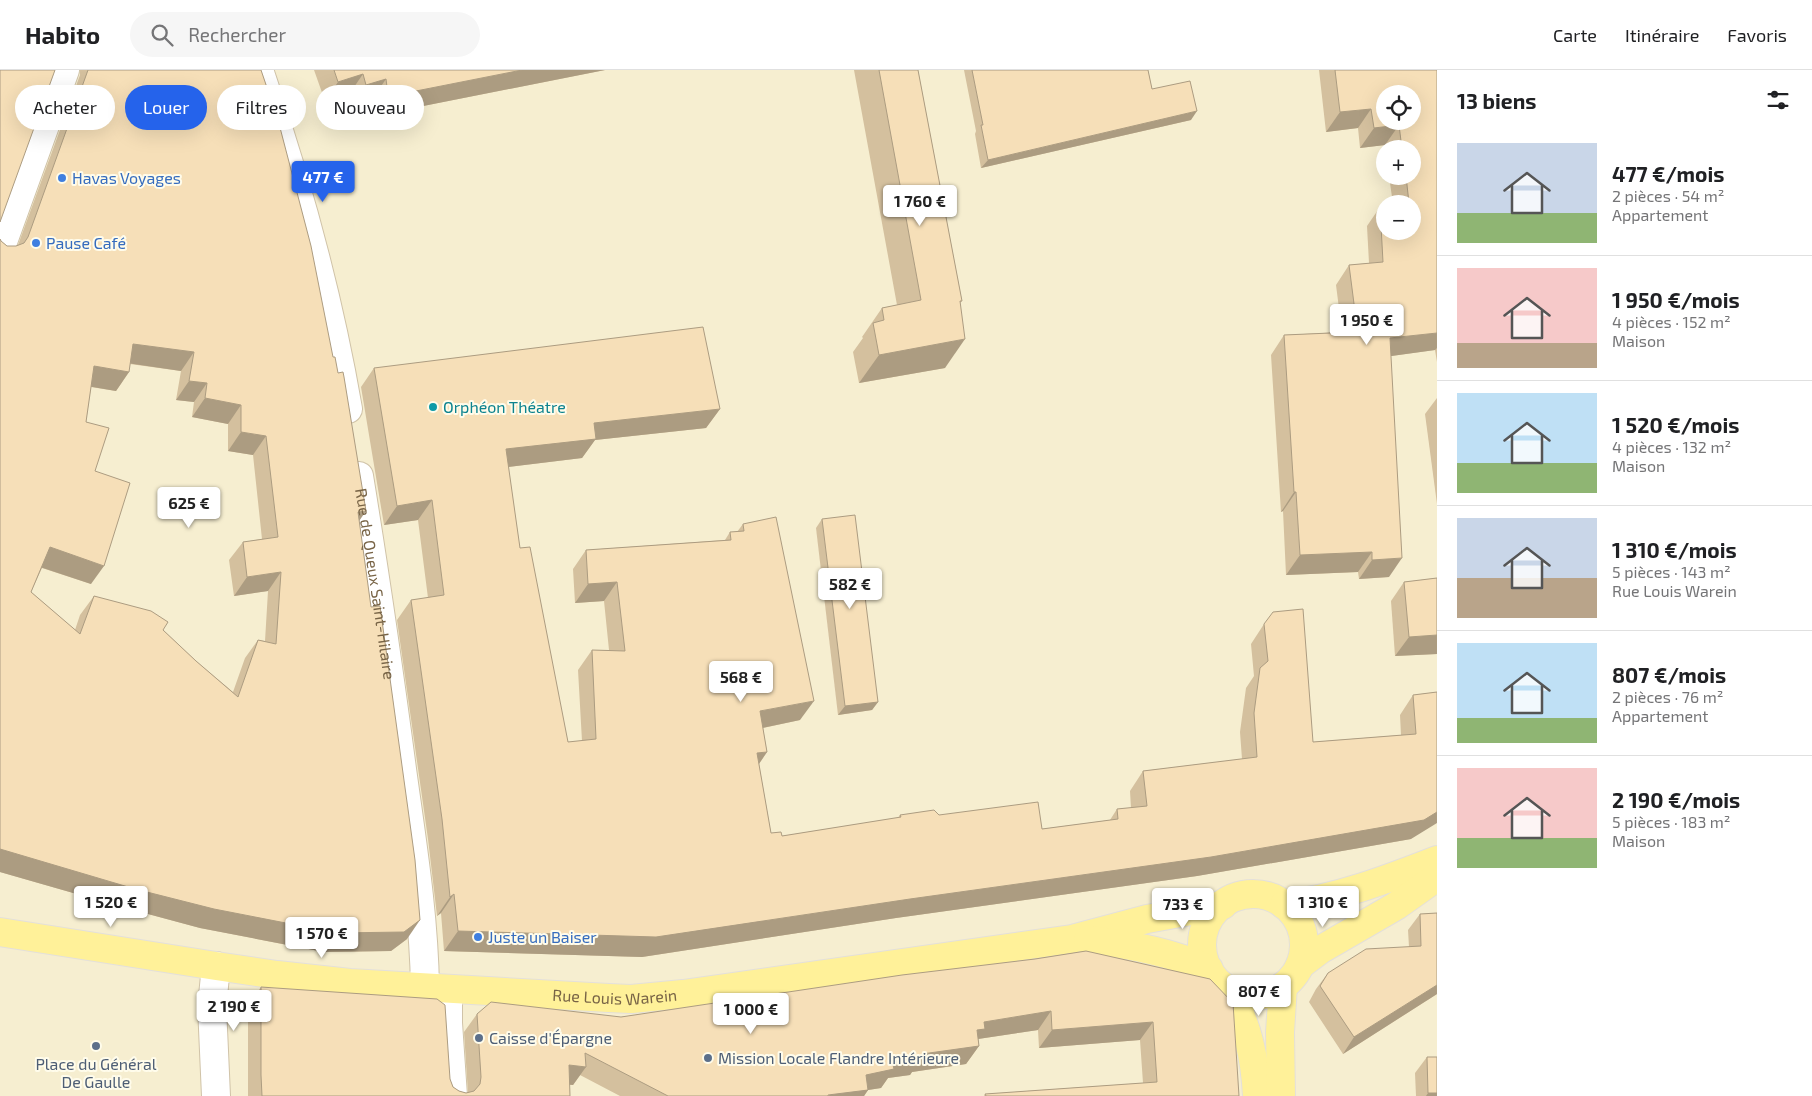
<!DOCTYPE html>
<html lang="fr">
<head>
<meta charset="utf-8">
<style>
  body { margin:0; font-family:"Exo 2",sans-serif; background:#f6f6f6; color:#202124; height:100vh; display:flex; flex-direction:column; font-size:19px; white-space:nowrap }
  * { box-sizing:border-box; margin:0 }
  p { font-size:16px; color:#757577 }
  .icon { flex:none; width:28px; height:28px; fill:none; stroke:currentColor; stroke-width:2; stroke-linecap:round; stroke-linejoin:round }
  .map { position:relative; flex:1; overflow:hidden }
  .panel { display:flex; flex-direction:column; background:#fff; width:375px }
  .panel>* { flex:none }
  .banner { position:absolute; left:15px; top:15px; width:475px; height:45px; display:flex; gap:10px }
  .buttons { position:absolute; left:1376px; top:15px; display:grid; gap:10px }
  .buttons a { display:grid; place-items:center; width:45px; height:45px; border-radius:50%; background:#fff; box-shadow:0 5px 20px #0002; font-size:25px }
  .price { position:absolute; translate:-50% -42px; padding:0 11px; border-radius:5px; background:#fff; color:#222; font-size:16px; line-height:32px; filter:drop-shadow(0 1px 2px #0008) }
  .price::after { content:''; position:absolute; left:50%; top:30px; width:15px; height:11px; margin-left:-8px; background:inherit; clip-path:polygon(0 0,100% 0,50% 100%) }
  .price.active { background:#2563eb; color:#fff }
  ul { padding:0; list-style:none }
  li { display:flex; align-items:center; gap:15px; height:125px; padding:0 20px }
  li+li { border-top:1px solid #e0e0e0 }
  li span { display:grid; place-items:center; flex:none; width:140px; height:100px; border-radius:0px; color:#555 }
  li>.icon { margin-inline-start:auto }
  span .icon { width:60px; height:60px; fill:#fffc; stroke-width:1 }
  li b { font-size:21px }
  h2 { display:flex; justify-content:space-between; align-items:center; height:60px; padding:0 20px; font-size:21px }
  .tag { padding:0 18px; border-radius:22px; background:#fff; box-shadow:0 5px 20px #0002; font-size:18px; line-height:45px }
  .tag.active { background:#2563eb; color:#fff }
  header { display:flex; align-items:center; gap:30px; box-sizing:border-box; height:70px; padding:0 25px; background:#fff; border-bottom:1px solid #e0e0e0 }
  header strong { font-size:24px }
  nav { display:flex; gap:28px; margin-inline-start:auto; font-size:18px }
  .search { width:350px; height:45px; background:#f6f6f6; display:flex; align-items:center; gap:12px; box-sizing:border-box; padding:0 18px; border-radius:28px; color:#757577; font-size:19px }
  main { display:flex; flex:1; min-height:0 }
  .map>svg:first-child { display:block }
</style>
</head>
<body>
<header>
<strong>Habito</strong>
<div class="search"><svg class="icon" aria-label="search" viewBox="0 0 24 24"><circle cx="10" cy="10" r="6"/><path d="M15 15l6 6"/></svg>Rechercher</div>
<nav><a>Carte</a><a>Itinéraire</a><a>Favoris</a></nav>
</header>
<main>
<div class="map">
<svg width="1437" height="1026" viewBox="0 0 1437 1026">
  <rect width="100%" height="100%" fill="#fefae3"/>
  <path fill="#f6eed0" fill-rule="evenodd" d="M0,0h1437v1026h-1437zM1385,24h27v27h-27zM1385,79h27v27h-27zM1385,134h27v27h-27z"/>
  <g fill="none" stroke-linecap="round" stroke-linejoin="round">
    <defs>
      <g id="minor">
        <path d="M259,0c38,111 69,223 89,339"/>
        <polyline points="0,180 65,0"/>
        <path id="s1" d="M359,406c16,98 30,195 43,293 10,73 22,145 23,219"/>
        <polyline points="216,896 212,936 216,1026"/>
        <polyline points="448,919 448,953 453,1026"/>
      </g>
      <g id="major">
        <circle cx="1253" cy="875" r="51"/>
        <path d="M1284,835c52,-6 104,-26 153,-45"/>
        <path id="s2" d="M0,862l216,34 61,9 73,8 259,15 22,1 52,-5 389,-55 75,-20 76,-14"/>
        <path d="M1088,870c42,4 82,12 121,29"/>
        <polyline points="1300,895 1320,880 1396,836 1437,807"/>
        <path d="M1230,920c17,36 25,66 27,106"/>
        <polyline points="1281,1026 1280,962 1283,916"/>
      </g>
    </defs>
    <use href="#minor" stroke="#d0c3a8" stroke-width="30"/>
    <use href="#major" stroke="#e4e0da" stroke-width="30"/>
    <use href="#minor" stroke="#fff" stroke-width="28"/>
    <use href="#major" stroke="#fff199" stroke-width="28"/>
  </g>
  <g fill="#d4c09e" fill-rule="evenodd">
    <path d="M80,0h181l98,451 48,418 -16,12 -67,1 -124,-24 -78,-21 -122,-35v-633l1,2 6,5h9l2,-1 62,-170zM130,294l51,7 -5,29 18,2 -2,15 36,7v27l25,4 9,84 -19,3 -14,18 5,36 34,-5 -3,50 -7,-1 -13,18 -12,34 -37,-31 -33,-31 -69,-34 -14,19 -5,15 -44,-38 11,-24 49,16 4,-113 -9,-49 5,-35 25,4 13,-19z"/>
    <polygon points="314,0 605,0 403,40 375,43 373,28 353,34 350,23 325,31"/>
    <polygon points="854,0 918,0 962,231 960,233 945,298 859,313 853,282 863,268 862,267 882,238 897,235"/>
    <polygon points="964,0 1148,0 1152,19 1191,50 981,98 975,64 976,61"/>
    <polygon points="1319,0 1437,0 1437,292 1435,280 1391,286 1389,507 1359,509 1358,502 1286,505 1283,441 1281,442 1271,285 1284,265 1342,262 1336,215 1349,195 1369,193 1367,156 1380,137 1412,134 1393,134 1389,106 1412,106 1412,79 1386,79 1385,75 1360,78 1358,58 1326,62"/>
    <polygon points="374,298 720,339 706,358 595,370 582,388 508,397 520,478 568,672 582,671 578,600 592,580 609,580 604,531 575,533 573,499 586,480 725,470 730,462 737,462 743,454 800,650 763,658 767,682 759,694 771,763 782,766 898,748 900,745 939,745 1042,759 1110,750 1117,739 1131,738 1130,721 1143,701 1242,689 1240,662 1246,618 1254,606 1251,574 1264,554 1313,672 1401,665 1400,645 1413,625 1437,622 1411,769 1197,806 896,848 642,887 444,881 441,843 437,846 428,769 397,550 411,530 428,528 418,450 384,455 361,317"/>
    <polygon points="1437,328 1437,434 1425,344"/>
    <polygon points="822,449 878,632 872,640 838,645 816,458"/>
    <polygon points="1437,508 1437,584 1395,586 1391,531 1404,512"/>
    <polygon points="1437,843 1437,924 1343,984 1309,932 1316,919 1328,903 1409,877 1408,860 1420,844"/>
    <polygon points="1086,881 1239,1026 984,1026 985,1024 1143,1013 1140,970 1039,978 1038,960 978,969 979,976 966,994 912,1002 910,1005 888,1008 881,1018 868,1020 864,1026 620,1026 580,1005 573,1015 569,1015 570,1026 248,1026 248,936 261,917 450,1009 453,1017 459,1021 466,1023 468,1023 464,962 477,944 621,947 1035,889"/>
    <polygon points="1427,987 1437,1026 1416,1026 1415,1003"/>
  </g>
  <g fill="#ac9c81">
    <polygon points="522,0 605,0 403,40 375,43 388,25"/>
    <polygon points="363,4 350,23 325,31 338,12"/>
    <polygon points="386,9 373,28 353,34 366,15"/>
    <polygon points="1371,39 1358,58 1326,62 1340,42"/>
    <polygon points="1197,41 1191,50 981,98 988,90"/>
    <polygon points="1399,55 1385,75 1360,78 1374,58"/>
    <polygon points="1437,263 1437,278 1435,280 1377,288 1390,268"/>
    <polygon points="965,269 945,298 859,313 879,285"/>
    <polygon points="133,274 194,282 181,301 120,292"/>
    <polygon points="94,296 129,302 116,321 81,315"/>
    <polygon points="189,311 207,313 194,332 176,330"/>
    <polygon points="205,328 241,335 228,354 192,347"/>
    <polygon points="720,339 706,358 595,370 582,388 492,399 506,379 594,353"/>
    <polygon points="241,362 266,366 253,385 228,381"/>
    <polygon points="1294,422 1296,422 1283,441 1281,442"/>
    <polygon points="432,430 418,450 384,455 397,436"/>
    <polygon points="366,441 353,460 358,442"/>
    <polygon points="50,477 104,496 91,514 37,496"/>
    <polygon points="1372,482 1358,502 1286,505 1300,485"/>
    <polygon points="1402,488 1389,507 1359,509 1372,490"/>
    <polygon points="281,502 268,521 234,526 247,507"/>
    <polygon points="617,512 604,531 575,533 588,514"/>
    <polygon points="1437,565 1437,584 1395,586 1409,567"/>
    <polygon points="814,631 800,650 747,661 760,641"/>
    <polygon points="878,632 872,640 838,645 845,636"/>
    <polygon points="767,682 754,701 757,683"/>
    <polygon points="1437,742 1437,753 1411,769 1197,806 896,848 642,887 444,881 458,861"/>
    <polygon points="0,779 420,850 407,869 391,881 324,882 200,858 122,837 0,802"/>
    <polygon points="454,824 441,843 437,846 450,827"/>
    <polygon points="1437,915 1437,924 1343,984 1354,967"/>
    <polygon points="1051,941 1038,960 978,969 979,976 966,994 912,1002 910,1005 888,1008 881,1018 868,1020 864,1026 828,1026 892,991 922,984 977,960 984,952"/>
    <polygon points="1153,952 1140,970 1039,978 1052,960"/>
    <polygon points="569,995 586,997 573,1015 557,1013"/>
    <polygon points="1428,1023 1437,1023 1437,1026 1426,1026"/>
  </g>
  <g fill="#f6dfb8" stroke="#ac9c81" fill-rule="evenodd">
    <polygon points="0,0 55,0 0,152"/>
    <path d="M88,0h173l17,50 33,126 22,111h2l3,16 5,-1 1,5 22,134 -8,1 13,95 9,-1 35,254 5,60 -16,12 -67,1 -123,-24 -79,-20 -135,-40v-610l1,2 6,5h9l8,-3 4,-6zM133,274l61,8 -5,29 18,2 -2,15 36,7v27l25,4 12,101 -35,5 4,35 34,-5 -5,72 -18,-4 -20,57 -42,-36 -33,-31 5,-8 -17,-11 -57,-15 -14,38 -49,-42 19,-45 54,19 26,-83 -35,-12 14,-43 -23,-6 8,-56 35,6z"/>
    <polygon points="334,0 522,0 416,21 388,25 386,9 366,15 363,4 338,12"/>
    <polygon points="879,0 918,0 962,231 960,231 965,269 879,285 873,253 884,250 882,238 921,230"/>
    <polygon points="972,0 1148,0 1152,19 1190,11 1197,41 988,90 981,55 983,55"/>
    <path d="M1335,0h102v263l-47,5 12,220 -30,2v-8l-72,3 -4,-63h-2l-10,-157 70,-3v-5h3l-8,-62 34,-3 -3,-55 5,-1v25h27v-27h-7l4,-1 -3,-27h6v-27h-10l-3,-24 -25,3 -3,-19 -31,3zM1385,24h27v27h-27z"/>
    <polygon points="703,257 720,339 594,353 596,369 506,379 520,478 530,477 568,672 596,669 592,580 625,581 617,512 588,514 586,480 731,470 730,462 744,461 743,454 776,447 814,631 760,641 767,682 757,683 771,763 781,762 782,766 901,747 900,745 934,740 939,745 1038,732 1042,759 1118,749 1117,739 1147,736 1143,701 1257,687 1254,643 1260,598 1268,591 1264,554 1273,542 1303,539 1313,672 1416,664 1413,625 1437,622 1437,742 1424,750 1211,787 910,829 656,867 458,861 454,824 450,827 442,749 411,530 444,525 432,430 397,436 374,298"/>
    <polygon points="855,445 878,632 845,636 822,449"/>
    <polygon points="1437,508 1437,565 1409,567 1404,512"/>
    <polygon points="1437,843 1437,915 1354,967 1320,916 1328,903 1366,879 1421,876 1420,844"/>
    <polygon points="1086,881 1210,909 1233,933 1239,1026 986,1026 985,1024 1157,1012 1153,952 1052,960 1051,941 984,952 985,959 977,960 979,976 922,984 923,987 892,991 894,999 866,1005 868,1020 828,1025 828,1026 668,1026 585,983 586,997 569,995 570,1026 262,1026 261,1005 261,917 437,929 445,935 450,1009 453,1017 459,1021 466,1023 474,1021 480,1014 481,1007 477,944 491,932 621,947 902,905 1035,889"/>
    <polygon points="1427,987 1437,987 1437,1023 1428,1023"/>
  </g>
  <g fill="#3f7fe0" stroke="#fffceb" stroke-width="2">
    <circle cx="62" cy="108" r="5"/>
    <circle cx="36" cy="173" r="5"/>
    <circle cx="478" cy="867" r="5"/>
  </g>
  <circle fill="#0f9aa8" stroke="#fffceb" stroke-width="2" cx="433" cy="337" r="5"/>
  <g fill="#5c6f8a" stroke="#fffceb" stroke-width="2">
    <circle cx="479" cy="968" r="5"/>
    <circle cx="96" cy="976" r="5"/>
    <circle cx="708" cy="988" r="5"/>
  </g>
  <g text-anchor="middle" stroke-width="4" stroke-linejoin="round" paint-order="stroke">
    <g font-size="16" fill="#366cbe" stroke="#fffceb" text-anchor="start">
      <text x="72" y="114">Havas Voyages</text>
      <text x="46" y="179">Pause Café</text>
      <text x="488" y="873">Juste un Baiser</text>
    </g>
    <g font-size="16" fill="#0d838f" stroke="#fffceb" text-anchor="start">
      <text x="443" y="343">Orphéon Théatre</text>
    </g>
    <g font-size="16" fill="#786446" stroke="#fffceb">
      <text dy="6" stroke="none"><textPath href="#s1" startOffset="109">Rue de Queux Saint-Hilaire</textPath></text>
      <text dy="6" stroke="none"><textPath href="#s2" startOffset="619">Rue Louis Warein</textPath></text>
    </g>
    <g font-size="16" fill="#4e5e75" stroke="#fffceb" text-anchor="start">
      <text x="489" y="974">Caisse d'Épargne</text>
      <text x="718" y="994">Mission Locale Flandre Intérieure</text>
      <text x="96" y="1000" text-anchor="middle">Place du Général<tspan x="96" dy="18">De Gaulle</tspan></text>
    </g>
  </g>
</svg>
<div class="buttons">
<a><svg class="icon" aria-label="locate" viewBox="0 0 24 24"><circle cx="12" cy="12" r="6"/><path d="M12 2v4M12 18v4M2 12h4M18 12h4"/></svg></a>
<a>+</a>
<a>−</a>
</div>
<b class="price active" style="left:323px;top:133px">477 €</b>
<b class="price" style="left:920px;top:157px">1 760 €</b>
<b class="price" style="left:1367px;top:276px">1 950 €</b>
<b class="price" style="left:189px;top:459px">625 €</b>
<b class="price" style="left:850px;top:540px">582 €</b>
<b class="price" style="left:741px;top:633px">568 €</b>
<b class="price" style="left:111px;top:858px">1 520 €</b>
<b class="price" style="left:1323px;top:858px">1 310 €</b>
<b class="price" style="left:1183px;top:860px">733 €</b>
<b class="price" style="left:322px;top:889px">1 570 €</b>
<b class="price" style="left:1259px;top:947px">807 €</b>
<b class="price" style="left:234px;top:962px">2 190 €</b>
<b class="price" style="left:751px;top:965px">1 000 €</b>
<div class="banner">
<a class="tag">Acheter</a>
<a class="tag active">Louer</a>
<a class="tag">Filtres</a>
<a class="tag">Nouveau</a>
</div>
</div>
<section class="panel">
<h2>13 biens<svg class="icon" aria-label="filters" viewBox="0 0 24 24"><path d="M4 7h16M4 17h16"/><circle cx="9" cy="7" r="2"/><circle cx="15" cy="17" r="2"/></svg></h2>
<ul>
<li><span style="background:linear-gradient(#c9d6e8 70%,#8fb573 0)"><svg class="icon" aria-label="home" viewBox="0 0 24 24"><path d="M3 11l9-7 9 7M6 9v11h12V9"/></svg></span><div><b>477 €/mois</b><p>2 pièces · 54 m²</p><p>Appartement</p></div></li>
<li><span style="background:linear-gradient(#f6c9c9 75%,#b9a48a 0)"><svg class="icon" aria-label="home" viewBox="0 0 24 24"><path d="M3 11l9-7 9 7M6 9v11h12V9"/></svg></span><div><b>1 950 €/mois</b><p>4 pièces · 152 m²</p><p>Maison</p></div></li>
<li><span style="background:linear-gradient(#bfe0f5 70%,#8fb573 0)"><svg class="icon" aria-label="home" viewBox="0 0 24 24"><path d="M3 11l9-7 9 7M6 9v11h12V9"/></svg></span><div><b>1 520 €/mois</b><p>4 pièces · 132 m²</p><p>Maison</p></div></li>
<li><span style="background:linear-gradient(#c9d6e8 60%,#b9a48a 0)"><svg class="icon" aria-label="home" viewBox="0 0 24 24"><path d="M3 11l9-7 9 7M6 9v11h12V9"/></svg></span><div><b>1 310 €/mois</b><p>5 pièces · 143 m²</p><p>Rue Louis Warein</p></div></li>
<li><span style="background:linear-gradient(#bfe0f5 75%,#8fb573 0)"><svg class="icon" aria-label="home" viewBox="0 0 24 24"><path d="M3 11l9-7 9 7M6 9v11h12V9"/></svg></span><div><b>807 €/mois</b><p>2 pièces · 76 m²</p><p>Appartement</p></div></li>
<li><span style="background:linear-gradient(#f6c9c9 70%,#8fb573 0)"><svg class="icon" aria-label="home" viewBox="0 0 24 24"><path d="M3 11l9-7 9 7M6 9v11h12V9"/></svg></span><div><b>2 190 €/mois</b><p>5 pièces · 183 m²</p><p>Maison</p></div></li>
</ul>
</section>
</main>
</body>
</html>
